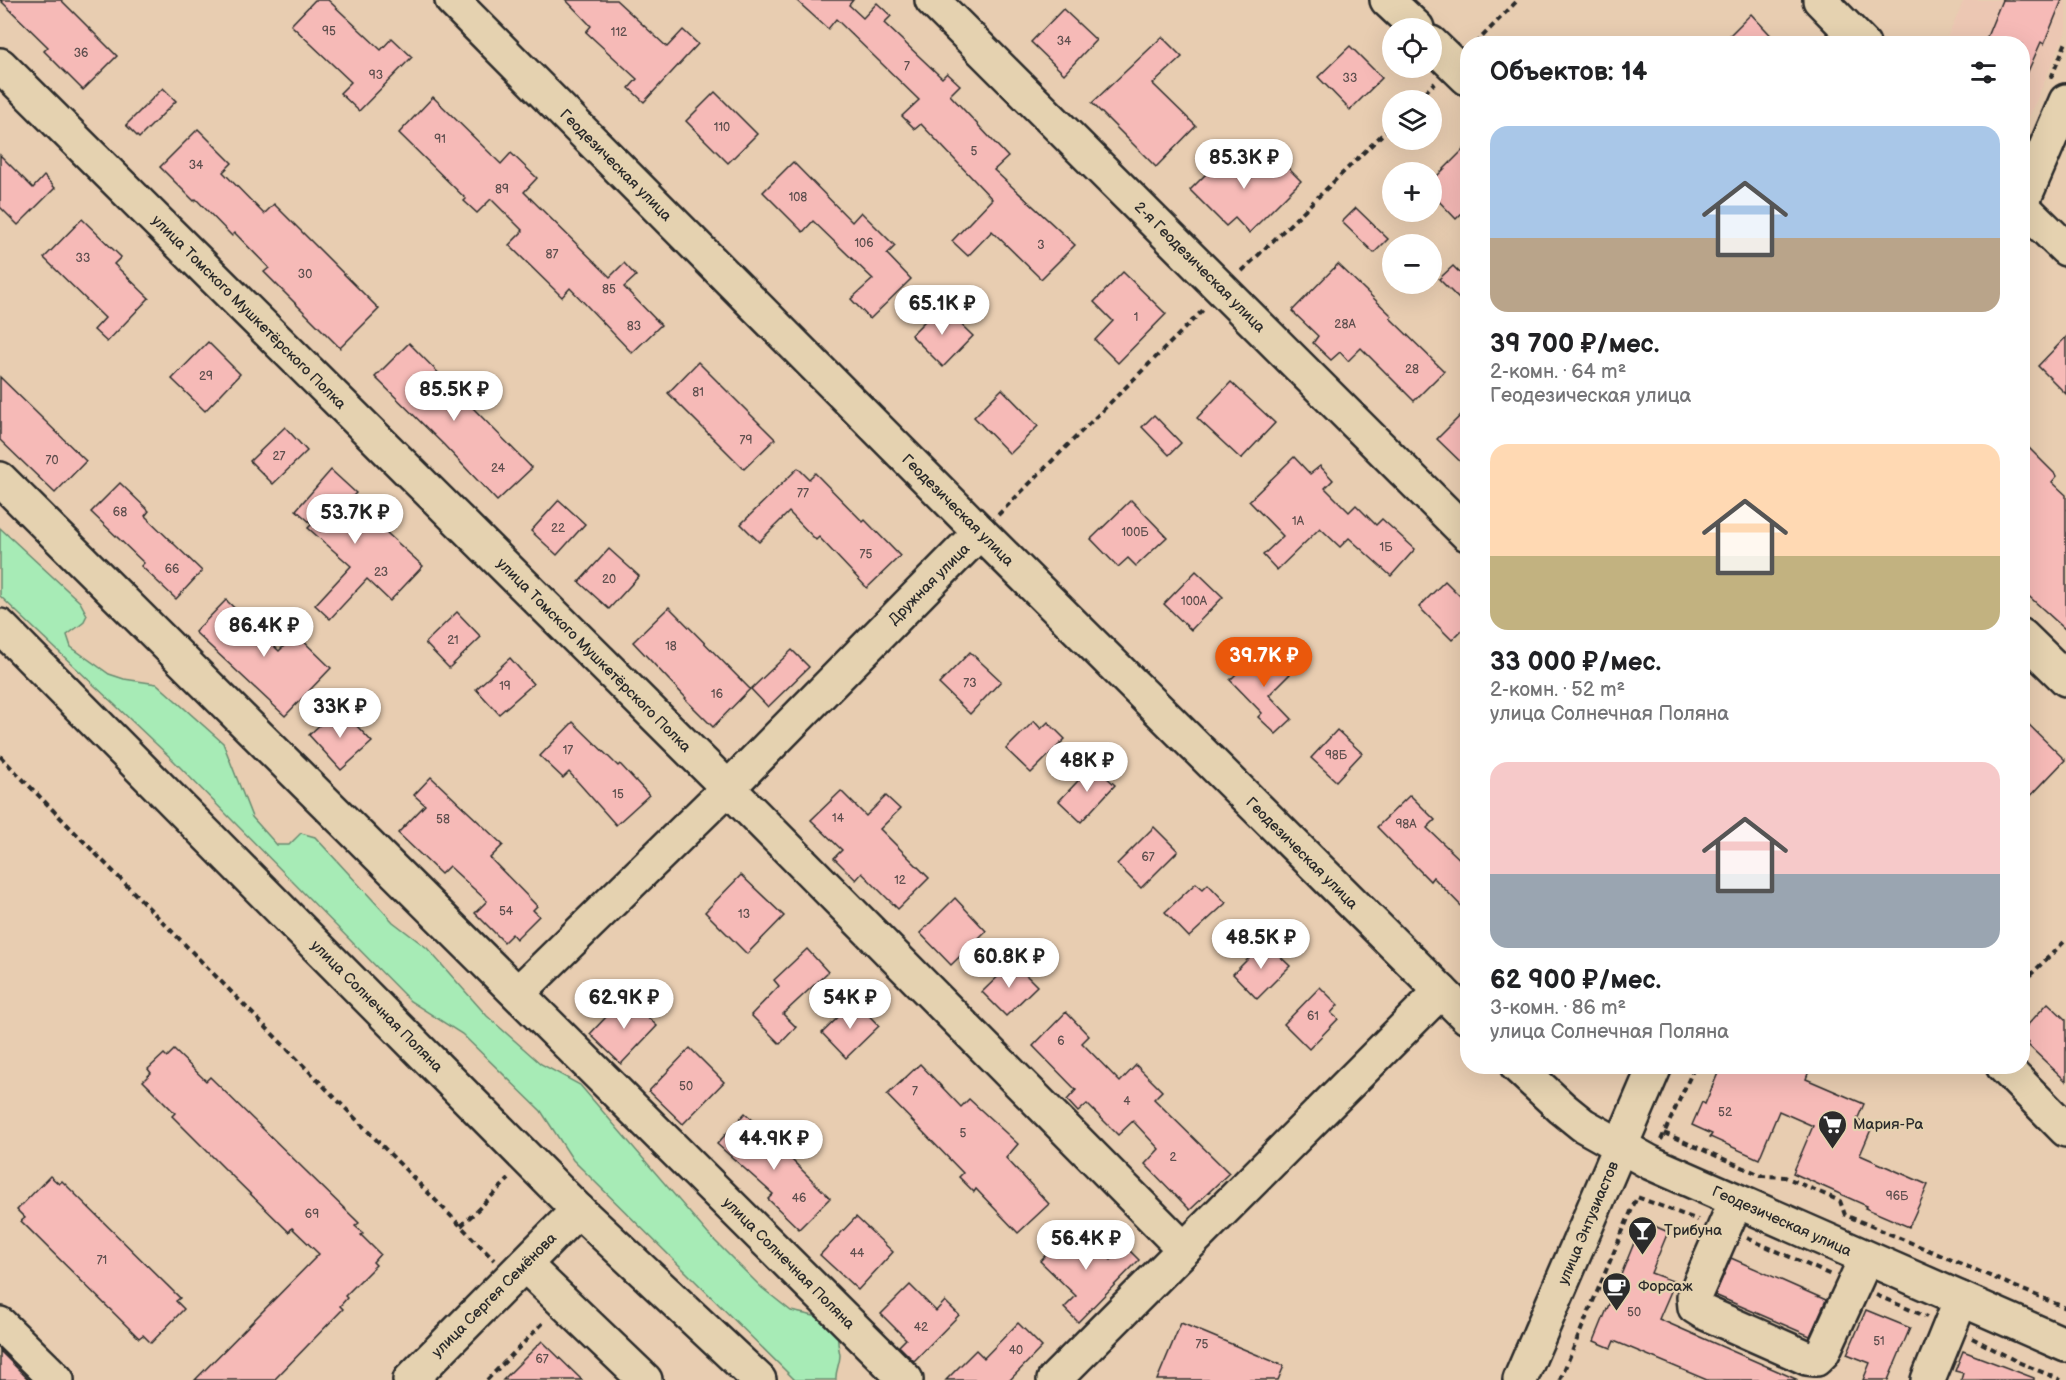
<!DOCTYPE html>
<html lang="ru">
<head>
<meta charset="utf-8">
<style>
  body { margin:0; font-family:"Balsamiq Sans",sans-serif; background:#f6f6f6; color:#202124; height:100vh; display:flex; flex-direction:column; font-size:22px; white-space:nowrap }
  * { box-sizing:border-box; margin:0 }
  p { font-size:20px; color:#757577 }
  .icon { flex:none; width:33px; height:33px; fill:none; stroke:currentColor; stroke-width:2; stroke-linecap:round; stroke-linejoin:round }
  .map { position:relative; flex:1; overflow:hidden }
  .details { position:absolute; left:1460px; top:36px; width:570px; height:1038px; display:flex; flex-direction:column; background:#fff; border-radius:24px; box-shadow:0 6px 24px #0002 }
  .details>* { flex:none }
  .controls { position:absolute; left:1382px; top:18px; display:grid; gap:12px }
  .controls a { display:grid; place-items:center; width:60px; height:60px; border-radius:50%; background:#fff; box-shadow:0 6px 24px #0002; font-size:30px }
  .price { position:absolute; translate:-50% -51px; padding:0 14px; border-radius:21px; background:#fff; color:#222; font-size:20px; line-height:39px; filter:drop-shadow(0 2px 3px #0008) }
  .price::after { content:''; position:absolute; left:50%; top:36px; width:18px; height:14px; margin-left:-9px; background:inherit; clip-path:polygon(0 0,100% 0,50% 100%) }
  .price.active { background:#ea580c; color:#fff }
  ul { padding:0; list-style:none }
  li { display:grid; align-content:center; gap:12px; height:318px; padding:0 30px }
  li span { display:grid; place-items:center; height:186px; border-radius:18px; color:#555 }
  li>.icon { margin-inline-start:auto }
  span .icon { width:108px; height:108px; fill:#fffc; stroke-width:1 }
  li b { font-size:26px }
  h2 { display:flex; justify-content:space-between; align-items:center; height:72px; padding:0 30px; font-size:26px }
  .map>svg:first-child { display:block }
</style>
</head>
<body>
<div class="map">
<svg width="2066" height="1380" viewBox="0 0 2066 1380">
  <rect width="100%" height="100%" fill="#e8cdb1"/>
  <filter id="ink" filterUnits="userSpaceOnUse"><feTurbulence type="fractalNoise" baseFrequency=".0167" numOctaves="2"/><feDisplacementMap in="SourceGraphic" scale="12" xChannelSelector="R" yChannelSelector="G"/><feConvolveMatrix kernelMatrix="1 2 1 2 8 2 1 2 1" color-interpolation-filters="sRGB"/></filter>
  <g filter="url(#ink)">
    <polygon fill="#ecc7b3" points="1964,0 2066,0 2066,31 2022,134 2022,44 1944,44"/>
    <path fill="#a7ebb6" stroke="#698b70" stroke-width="1.5" d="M0,528l80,74 7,13 -4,8 -16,12 4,12 38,27 15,5 33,5 66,59 29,74 25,28h12l12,-12 14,4 78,85 34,26 60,68 54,48 39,21 128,149 54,54 29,23 37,8 10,16c-1,8 1,13 2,20 0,9 -5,16 -4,25h-41l-222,-220 -32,-49 -79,-77 -52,-33 -238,-242 -172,-163z"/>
    <g fill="#f6bab7" stroke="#2b2b2b" stroke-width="1.5">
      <polygon points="0,0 61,0 117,56 83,90 44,51 48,47"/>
      <polygon points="315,0 328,0 381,50 392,38 412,57 359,111 340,93 351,82 291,25"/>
      <polygon points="566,0 616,0 667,47 683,30 698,44 644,102 629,88 637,79 586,32 591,26"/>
      <polygon points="796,0 853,0 849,5 863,18 877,3 891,16 884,23 942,78 947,73 960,85 950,95 1008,157 994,170 1075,245 1041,279 992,231 968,256 952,241 992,199 921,124 915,129 902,116 919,100 836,19 828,29"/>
      <polygon points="2002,0 2062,0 2044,44 2041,42 2022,85 2022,44 1984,44"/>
      <polygon points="1063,9 1096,40 1064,74 1031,42"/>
      <polygon points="1751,14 1779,44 1721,44"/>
      <polygon points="1162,37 1182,57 1153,84 1196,126 1156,167 1092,103"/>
      <polygon points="1350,46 1382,78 1350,110 1318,77"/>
      <polygon points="163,88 176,101 139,138 126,125"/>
      <polygon points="715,92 757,134 728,163 686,121"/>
      <polygon points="433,97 501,164 511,153 537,178 524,192 610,277 624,263 636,276 624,287 661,325 632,353 570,288 562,297 509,245 523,231 491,199 477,213 464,201 466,199 399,133"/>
      <polygon points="198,129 232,163 223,172 264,214 274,204 379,309 340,348 264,272 269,268 235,233 232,236 196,199 194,201 160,167"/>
      <polygon points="1467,146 1467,208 1456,219 1431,193 1431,182"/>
      <polygon points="1250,152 1269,171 1280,160 1301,181 1249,233 1235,218 1226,226 1190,190 1227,153 1238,164"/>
      <polygon points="0,155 33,188 44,176 55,188 18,225 0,207"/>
      <polygon points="793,162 852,222 861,212 895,246 887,254 911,279 870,319 851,299 873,279 813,221 803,232 763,192"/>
      <polygon points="1356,208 1388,239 1374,253 1342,222"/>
      <polygon points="82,219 121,257 114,264 149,298 107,342 94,330 105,318 44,258"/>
      <polygon points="1338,264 1392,316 1390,318 1444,371 1414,401 1361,348 1348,361 1340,352 1331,360 1313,343 1318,336 1292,311"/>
      <polygon points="1453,266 1467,280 1467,307 1439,279"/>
      <polygon points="1123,272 1166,314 1118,363 1095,340 1113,321 1094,302"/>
      <polygon points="941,305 973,336 943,367 911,335"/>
      <polygon points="2066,337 2066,394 2038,366"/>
      <polygon points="208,342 240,374 205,411 172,379"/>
      <polygon points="409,343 532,468 497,501 444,445 375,377"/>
      <polygon points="698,362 775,439 744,469 668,393"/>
      <polygon points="0,377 86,461 55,493 0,440"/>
      <polygon points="1231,382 1275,423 1241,459 1197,418"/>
      <polygon points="1002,389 1038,426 1010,454 974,417"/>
      <polygon points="1467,409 1467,468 1437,439"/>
      <polygon points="1154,415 1181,443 1169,455 1142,427"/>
      <polygon points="285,427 307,451 273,484 250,461"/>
      <polygon points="2022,441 2057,476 2052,482 2066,495 2066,630 2022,590"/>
      <polygon points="1294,457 1310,474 1320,466 1333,480 1325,488 1349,512 1356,505 1376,525 1382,519 1415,549 1391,576 1349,538 1340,547 1320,528 1277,570 1263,555 1283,536 1249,501"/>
      <polygon points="798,468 809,479 815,473 863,522 865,520 900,556 867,588 819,537 816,540 789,512 759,542 741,524"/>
      <polygon points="331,470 356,493 350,499 423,566 390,601 367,579 330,619 315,605 351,566 308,528 312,524 296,510"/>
      <polygon points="120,483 149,511 145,516 202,571 176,599 141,566 144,563 91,512"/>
      <polygon points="559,500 585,524 557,555 531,531"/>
      <polygon points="1131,500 1167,537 1136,566 1128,558 1118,567 1091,539"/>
      <polygon points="609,549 639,576 609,609 579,582"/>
      <polygon points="1196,571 1223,597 1191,630 1164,604"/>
      <polygon points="1445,581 1467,603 1467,625 1452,640 1419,607"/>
      <polygon points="226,600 279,651 296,634 331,668 285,716 195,632"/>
      <polygon points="669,607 750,689 713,727 685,699 686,698 633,642"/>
      <polygon points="457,612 481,637 449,668 425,643"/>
      <polygon points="1264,647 1290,674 1269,695 1292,719 1276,734 1258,717 1262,713 1230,680"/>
      <polygon points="792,650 809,667 768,707 751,689"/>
      <polygon points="970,652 1001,681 970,714 939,684"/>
      <polygon points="510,658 533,684 499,714 476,689"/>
      <polygon points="339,707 372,742 341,770 309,735"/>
      <polygon points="2022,718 2065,760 2022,805"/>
      <polygon points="1034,721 1041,729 1048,722 1065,739 1031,773 1006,749"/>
      <polygon points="573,722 618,766 620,764 649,795 616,825 569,772 563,778 540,756"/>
      <polygon points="1337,730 1362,753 1336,781 1311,758"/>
      <polygon points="1093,765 1115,785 1081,822 1059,801"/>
      <polygon points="431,777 503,845 490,858 537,906 533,910 539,916 516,939 512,934 504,942 475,913 487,901 449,866 441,874 398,833 425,805 414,795"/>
      <polygon points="841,791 866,816 886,796 900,809 880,829 929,878 898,909 862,873 856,880 834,858 842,850 811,820"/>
      <polygon points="1410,795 1435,820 1427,828 1467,866 1467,912 1433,877 1430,881 1377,827"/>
      <polygon points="1154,827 1178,851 1141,888 1117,864"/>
      <polygon points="741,875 784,916 747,954 705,912"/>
      <polygon points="1196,883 1203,889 1208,884 1226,903 1189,937 1165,912"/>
      <polygon points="955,898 986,931 951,965 920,933"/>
      <polygon points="1265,942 1290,966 1257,999 1233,974"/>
      <polygon points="807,949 828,972 783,1014 796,1027 780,1044 751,1015 779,986 774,980"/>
      <polygon points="1013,962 1037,986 1006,1016 982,992"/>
      <polygon points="1320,987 1338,1005 1331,1013 1338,1019 1309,1049 1284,1024"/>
      <polygon points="626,996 657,1026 621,1064 590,1034"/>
      <polygon points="855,1001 879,1026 846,1058 822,1033"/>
      <polygon points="2048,1003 2066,1020 2066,1081 2028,1045 2029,1043 2022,1036 2022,1031"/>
      <polygon points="1066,1012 1089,1036 1082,1043 1120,1082 1136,1065 1162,1091 1154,1099 1229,1173 1190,1210 1145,1164 1159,1149 1133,1121 1118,1135 1087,1104 1078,1112 1067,1100 1076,1090 1033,1046"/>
      <polygon points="690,1048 724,1082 683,1124 649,1091"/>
      <polygon points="174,1050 206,1081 210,1077 359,1223 355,1226 363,1233 361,1235 380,1254 373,1262 376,1265 345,1296 347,1298 340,1306 343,1309 274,1380 195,1380 319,1254 292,1228 289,1232 227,1171 172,1116 175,1113 143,1081 151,1073 148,1069 164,1054 167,1057"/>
      <polygon points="920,1064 961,1107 969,1099 1018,1144 1006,1158 1049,1204 1018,1233 976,1189 974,1192 959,1177 963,1173 887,1095"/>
      <polygon points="1721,1066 1800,1066 1809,1071 1806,1079 1864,1104 1857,1120 1872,1127 1860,1155 1928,1185 1909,1227 1865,1208 1867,1206 1793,1173 1813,1126 1779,1111 1759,1159 1710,1137 1712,1134 1692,1125 1702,1102 1705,1104"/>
      <polygon points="745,1113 786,1150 784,1152 830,1198 799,1229 768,1199 773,1194 717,1144"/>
      <polygon points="50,1176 59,1184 62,1181 180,1298 176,1301 184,1309 151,1343 143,1335 139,1338 21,1221 25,1218 17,1210"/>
      <polygon points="856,1217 893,1252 858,1290 820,1255"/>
      <polygon points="1643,1221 1668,1232 1651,1273 1675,1282 1659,1319 1798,1380 1707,1380 1614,1341 1611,1348 1594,1341"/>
      <polygon points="1068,1232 1076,1239 1082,1233 1111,1260 1125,1246 1139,1260 1078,1322 1064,1308 1076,1296 1040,1261"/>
      <polygon points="1731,1258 1826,1300 1810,1336 1715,1295"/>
      <polygon points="910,1285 936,1311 945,1301 959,1315 914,1361 899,1346 906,1339 881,1314"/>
      <polygon points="1866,1310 1910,1328 1888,1380 1863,1380 1870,1363 1847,1354"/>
      <polygon points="1018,1323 1042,1347 1010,1380 946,1380 976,1350 984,1358"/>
      <polygon points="1181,1323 1284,1366 1278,1380 1157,1380"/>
      <polygon points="542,1341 582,1380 503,1380"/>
      <polygon points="0,1351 29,1380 0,1380"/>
      <polygon points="1963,1351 2034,1378 2034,1380 1961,1380 1963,1373 1955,1371"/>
    </g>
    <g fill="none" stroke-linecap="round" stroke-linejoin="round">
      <defs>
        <g id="minor">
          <polyline points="452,0 980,532 1467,1017"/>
          <polyline points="932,0 1467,534"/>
          <polyline points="1387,0 1417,28"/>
          <polyline points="1820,0 1863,44"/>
          <polyline points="1431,43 1467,78"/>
          <polyline points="0,65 728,788 1184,1249"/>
          <polyline points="2022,203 2066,101"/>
          <polyline points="2022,206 2066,249"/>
          <polyline points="0,479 906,1380"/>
          <polyline points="0,626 578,1210 759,1380"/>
          <polyline points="2022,636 2066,679"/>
          <polyline points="518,993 728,788 980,532"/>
          <polyline points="1517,1066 1562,1108 1583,1125 1651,1163 2066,1345"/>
          <polyline points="2003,1066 2066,1130"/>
          <polyline points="1736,1201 1694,1297 1695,1307 1703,1312 1807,1358 1816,1359 1823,1352 1866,1258"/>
          <polyline points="525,1265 645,1380"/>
          <polyline points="0,1324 57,1380"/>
          <polyline points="410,1380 578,1210"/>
          <polyline points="1054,1380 1441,991"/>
          <polyline points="1520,1380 1655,1066"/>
          <polyline points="1928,1380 1961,1299"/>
        </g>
      </defs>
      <use href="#minor" stroke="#2b2b2b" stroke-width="38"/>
      <g stroke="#2b2b2b" stroke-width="4" stroke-dasharray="6 4.5" stroke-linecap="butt">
        <polyline points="1475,44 1518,0"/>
        <polyline points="2051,78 2066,42"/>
        <polyline points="1417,100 1435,83"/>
        <polyline points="1242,271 1392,125"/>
        <polyline points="998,515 1205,308"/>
        <polyline points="0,756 494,1260"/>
        <polyline points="2022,983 2066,940"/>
        <polyline points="1664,1133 1763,1176 1785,1177 1840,1201 1845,1215 2066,1308"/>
        <polyline points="1661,1140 1695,1066"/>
        <polyline points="461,1226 509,1179"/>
        <polyline points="1747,1238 1831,1275"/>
        <polyline points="1876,1295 1927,1317"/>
        <polyline points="1972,1338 2018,1362 2061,1380"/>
        <polyline points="487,1380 545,1321"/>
        <polyline points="1560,1380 1637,1197 1698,1220"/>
      </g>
      <use href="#minor" stroke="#e5d2b0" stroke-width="33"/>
    </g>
  </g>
  <defs>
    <symbol id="supermarket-pin" viewBox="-11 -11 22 30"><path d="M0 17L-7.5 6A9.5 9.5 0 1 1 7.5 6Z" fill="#2b2b2b" stroke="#e5d2b0"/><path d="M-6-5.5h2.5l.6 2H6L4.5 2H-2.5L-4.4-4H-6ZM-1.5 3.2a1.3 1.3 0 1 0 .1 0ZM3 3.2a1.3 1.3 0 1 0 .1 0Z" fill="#fff"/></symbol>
    <symbol id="bar-pin" viewBox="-11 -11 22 30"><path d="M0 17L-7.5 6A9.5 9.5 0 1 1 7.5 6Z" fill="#2b2b2b" stroke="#e5d2b0"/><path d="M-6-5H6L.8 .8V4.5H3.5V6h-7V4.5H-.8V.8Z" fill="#fff"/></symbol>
    <symbol id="cafe-pin" viewBox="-11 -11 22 30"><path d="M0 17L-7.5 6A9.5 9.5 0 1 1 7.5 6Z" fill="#2b2b2b" stroke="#e5d2b0"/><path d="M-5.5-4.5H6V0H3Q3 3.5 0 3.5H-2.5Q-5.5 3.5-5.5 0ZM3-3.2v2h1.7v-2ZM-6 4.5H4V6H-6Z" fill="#fff"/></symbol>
  </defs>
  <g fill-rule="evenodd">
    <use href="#supermarket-pin" x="1816" y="1108" width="33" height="45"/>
    <use href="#bar-pin" x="1626" y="1214" width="33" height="45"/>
    <use href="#cafe-pin" x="1600" y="1270" width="33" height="45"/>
  </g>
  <g text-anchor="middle" stroke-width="4.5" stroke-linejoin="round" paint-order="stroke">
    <g font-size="12" fill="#5e4f4e">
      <text x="329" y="35">95</text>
      <text x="619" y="36">112</text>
      <text x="1064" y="45">34</text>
      <text x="81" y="57">36</text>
      <text x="907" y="70">7</text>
      <text x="376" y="79">93</text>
      <text x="1350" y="82">33</text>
      <text x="722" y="131">110</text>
      <text x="440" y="143">91</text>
      <text x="974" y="155">5</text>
      <text x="196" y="169">34</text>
      <text x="502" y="193">89</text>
      <text x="798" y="201">108</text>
      <text x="864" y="247">106</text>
      <text x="1041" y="249">3</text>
      <text x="552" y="258">87</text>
      <text x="83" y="262">33</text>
      <text x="305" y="278">30</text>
      <text x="609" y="293">85</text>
      <text x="1136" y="321">1</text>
      <text x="1345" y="328">28А</text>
      <text x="634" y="330">83</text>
      <text x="1412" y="373">28</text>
      <text x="206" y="380">29</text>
      <text x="698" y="396">81</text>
      <text x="746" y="444">79</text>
      <text x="279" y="460">27</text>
      <text x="52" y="464">70</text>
      <text x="498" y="472">24</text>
      <text x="803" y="497">77</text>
      <text x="120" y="516">68</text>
      <text x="1298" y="525">1А</text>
      <text x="558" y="532">22</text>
      <text x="1135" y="536">100Б</text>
      <text x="1386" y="551">1Б</text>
      <text x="866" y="558">75</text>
      <text x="172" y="573">66</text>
      <text x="381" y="576">23</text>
      <text x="609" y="583">20</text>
      <text x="1194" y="605">100А</text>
      <text x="453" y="644">21</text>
      <text x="671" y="650">18</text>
      <text x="970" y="687">73</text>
      <text x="505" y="690">19</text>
      <text x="717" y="698">16</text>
      <text x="568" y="754">17</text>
      <text x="1336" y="759">98Б</text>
      <text x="618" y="798">15</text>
      <text x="838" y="822">14</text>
      <text x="443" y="823">58</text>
      <text x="1406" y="828">98А</text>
      <text x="1148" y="861">67</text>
      <text x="900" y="884">12</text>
      <text x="506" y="915">54</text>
      <text x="744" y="918">13</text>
      <text x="1313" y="1020">61</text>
      <text x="1061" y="1045">6</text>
      <text x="686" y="1090">50</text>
      <text x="915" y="1095">7</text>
      <text x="1127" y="1105">4</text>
      <text x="1725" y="1116">52</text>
      <text x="963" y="1137">5</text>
      <text x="1173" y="1161">2</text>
      <text x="1897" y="1200">96Б</text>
      <text x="799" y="1202">46</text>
      <text x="312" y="1218">69</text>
      <text x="857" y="1257">44</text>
      <text x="102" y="1264">71</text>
      <text x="1634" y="1316">50</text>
      <text x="921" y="1331">42</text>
      <text x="1879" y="1345">51</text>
      <text x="1202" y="1348">75</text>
      <text x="1016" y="1354">40</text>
      <text x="542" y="1363">67</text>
    </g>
    <g font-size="15" fill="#2b2b2b" stroke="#e5d2b0">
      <text transform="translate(616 165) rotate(45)" y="5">Геодезическая улица</text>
      <text transform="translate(1200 267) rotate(45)" y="5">2-я Геодезическая улица</text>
      <text transform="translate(249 312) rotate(45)" y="5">улица Томского Мушкетёрского Полка</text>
      <text transform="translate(958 510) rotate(45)" y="5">Геодезическая улица</text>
      <text transform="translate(929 584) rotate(-45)" y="5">Дружная улица</text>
      <text transform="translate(594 655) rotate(45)" y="5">улица Томского Мушкетёрского Полка</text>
      <text transform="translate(1302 853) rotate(45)" y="5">Геодезическая улица</text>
      <text transform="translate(377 1006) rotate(45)" y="5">улица Солнечная Поляна</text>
      <text transform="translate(1782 1221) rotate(24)" y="5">Геодезическая улица</text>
      <text transform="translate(1588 1223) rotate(-67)" y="5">улица Энтузиастов</text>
      <text transform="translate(789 1263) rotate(45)" y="5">улица Солнечная Поляна</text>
      <text transform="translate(494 1295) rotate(-45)" y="5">улица Сергея Семёнова</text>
    </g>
    <g font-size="15" fill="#2b2b2b" stroke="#e5d2b0" text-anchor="start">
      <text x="1853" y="1129">Мария-Ра</text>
      <text x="1664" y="1235">Трибуна</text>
      <text x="1638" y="1291">Форсаж</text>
    </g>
  </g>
</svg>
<div class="controls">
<a><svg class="icon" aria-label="locate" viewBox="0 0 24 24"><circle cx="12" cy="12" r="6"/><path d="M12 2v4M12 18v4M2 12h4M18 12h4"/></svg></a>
<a><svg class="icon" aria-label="layers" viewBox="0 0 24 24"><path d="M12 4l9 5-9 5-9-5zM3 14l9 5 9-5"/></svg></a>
<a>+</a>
<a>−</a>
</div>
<b class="price" style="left:1244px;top:190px">85.3K ₽</b>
<b class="price" style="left:942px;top:336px">65.1K ₽</b>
<b class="price" style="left:454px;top:422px">85.5K ₽</b>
<b class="price" style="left:355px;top:545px">53.7K ₽</b>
<b class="price" style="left:264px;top:658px">86.4K ₽</b>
<b class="price active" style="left:1264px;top:688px">39.7K ₽</b>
<b class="price" style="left:340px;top:739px">33K ₽</b>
<b class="price" style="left:1087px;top:793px">48K ₽</b>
<b class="price" style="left:1261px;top:970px">48.5K ₽</b>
<b class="price" style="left:1009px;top:989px">60.8K ₽</b>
<b class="price" style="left:624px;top:1030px">62.9K ₽</b>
<b class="price" style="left:850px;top:1030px">54K ₽</b>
<b class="price" style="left:774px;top:1171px">44.9K ₽</b>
<b class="price" style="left:1086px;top:1271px">56.4K ₽</b>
<section class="details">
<h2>Объектов: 14<svg class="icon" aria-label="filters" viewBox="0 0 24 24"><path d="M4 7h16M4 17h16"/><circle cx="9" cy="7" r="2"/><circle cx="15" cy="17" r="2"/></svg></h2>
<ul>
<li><span style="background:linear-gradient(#a9c7e8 60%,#b9a48a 0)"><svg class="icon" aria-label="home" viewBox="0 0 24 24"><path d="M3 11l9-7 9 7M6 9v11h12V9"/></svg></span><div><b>39 700 ₽/мес.</b><p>2-комн. · 64 m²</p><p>Геодезическая улица</p></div></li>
<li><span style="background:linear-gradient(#ffd9b3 60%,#c2b280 0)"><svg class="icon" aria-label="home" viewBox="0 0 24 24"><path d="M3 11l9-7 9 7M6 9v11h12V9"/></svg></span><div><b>33 000 ₽/мес.</b><p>2-комн. · 52 m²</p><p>улица Солнечная Поляна</p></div></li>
<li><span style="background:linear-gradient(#f6c9c9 60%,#9aa5b1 0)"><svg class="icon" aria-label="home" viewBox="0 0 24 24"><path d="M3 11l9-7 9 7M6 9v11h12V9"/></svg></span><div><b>62 900 ₽/мес.</b><p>3-комн. · 86 m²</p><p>улица Солнечная Поляна</p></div></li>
</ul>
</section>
</div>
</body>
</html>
